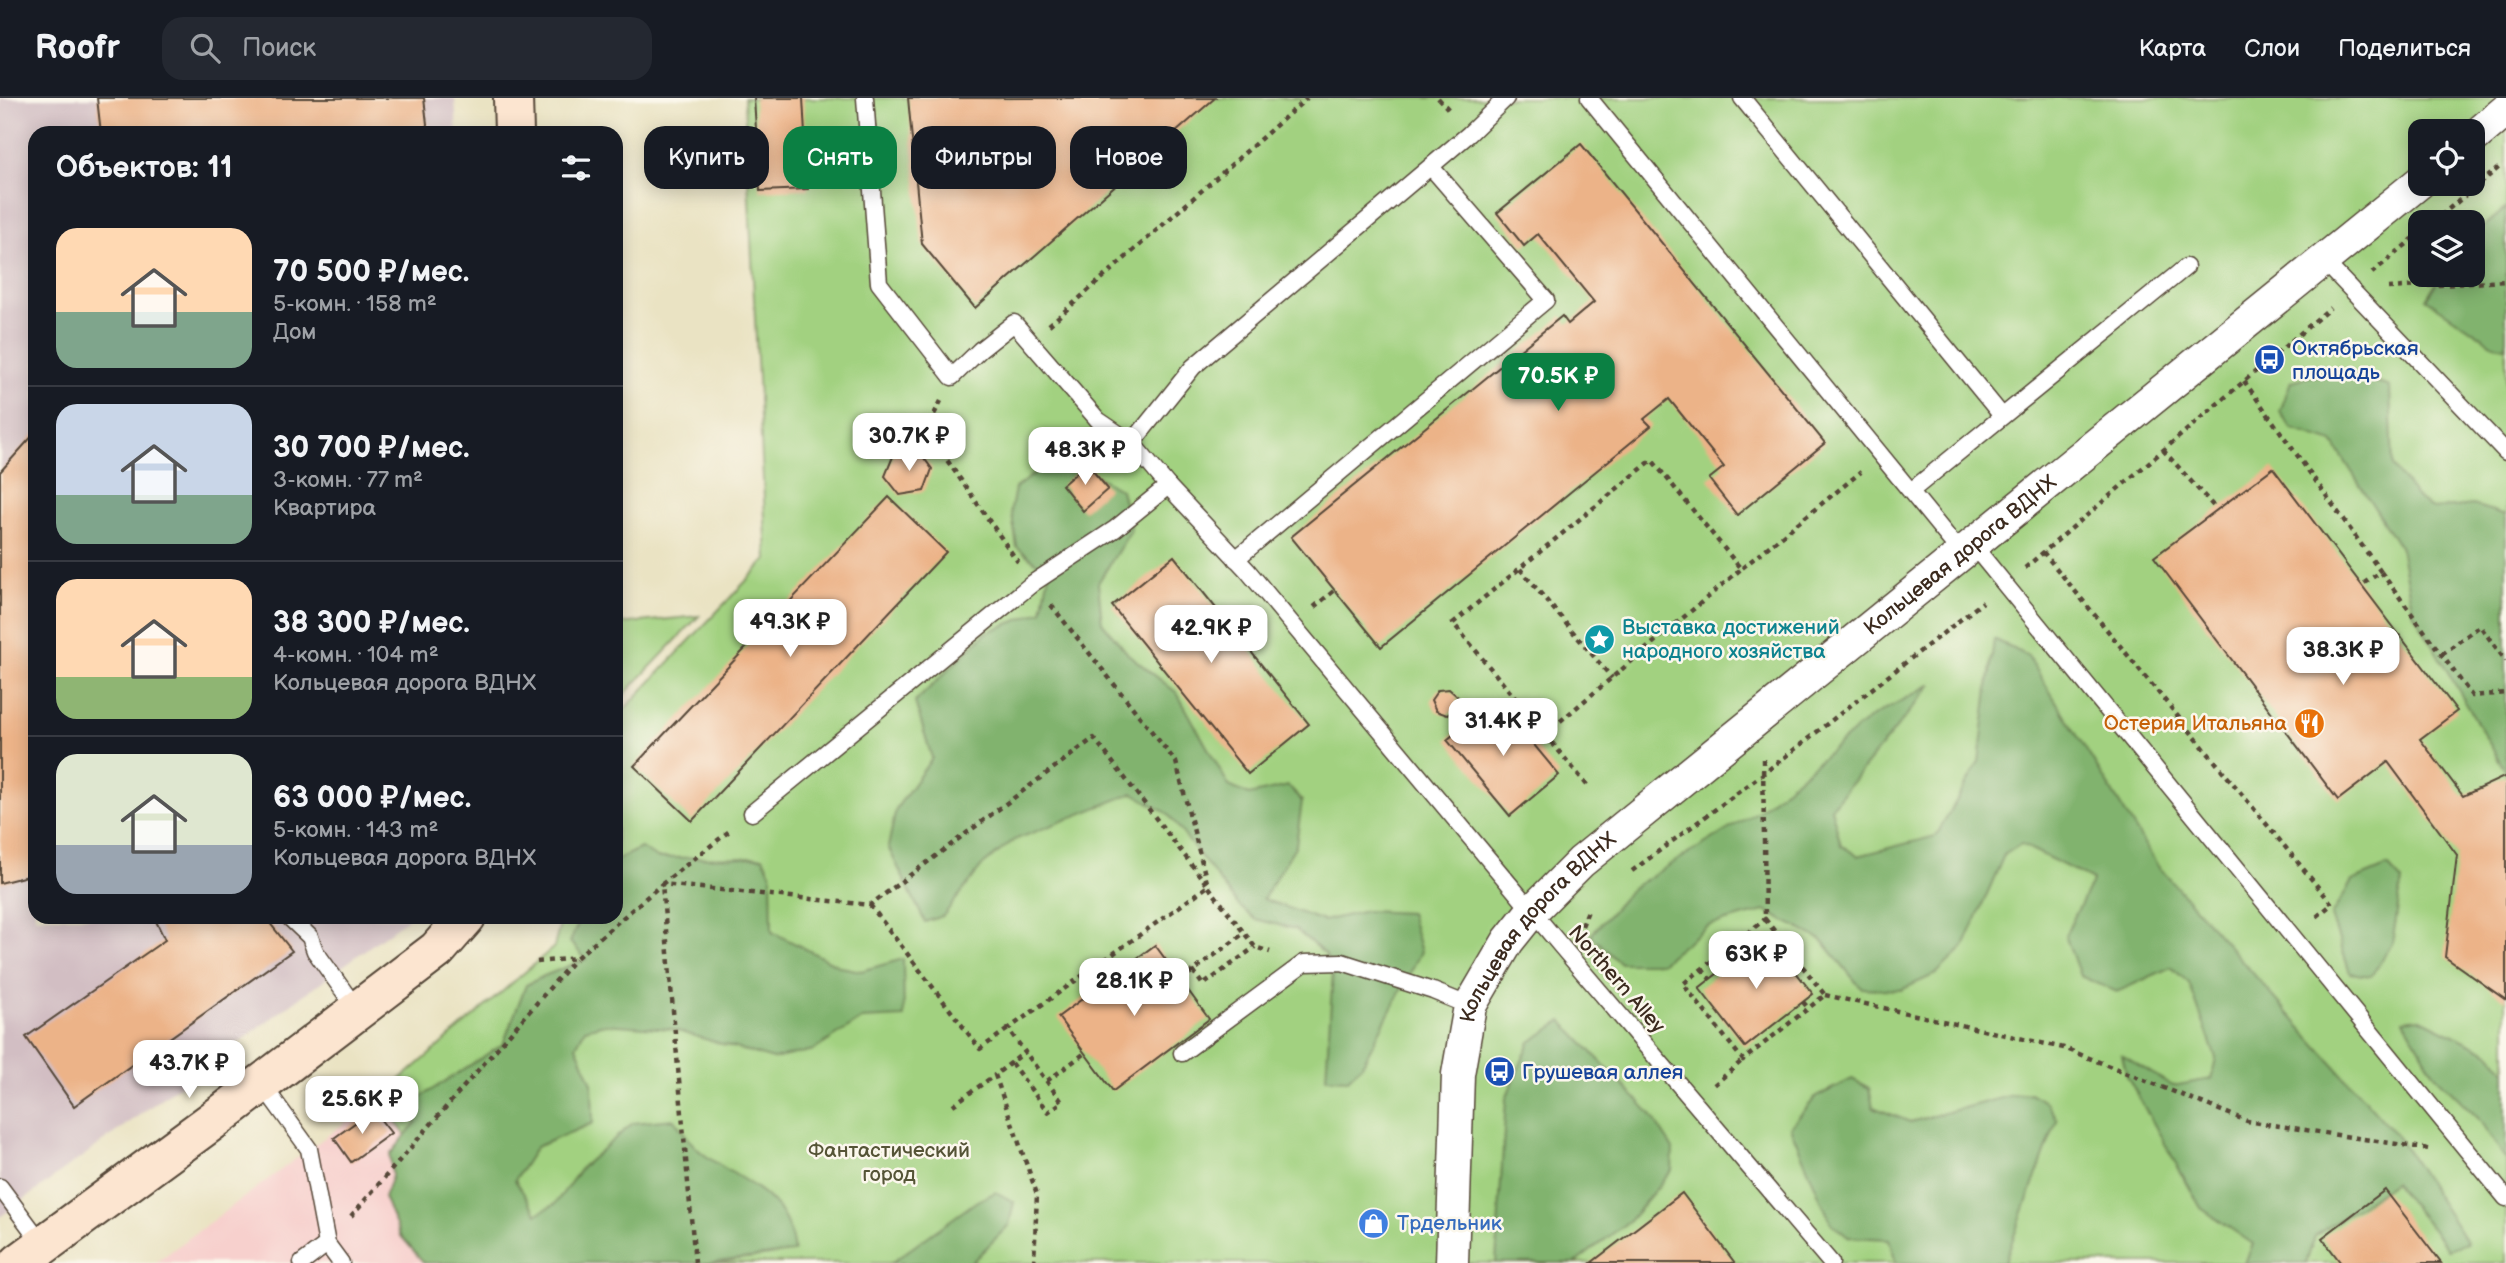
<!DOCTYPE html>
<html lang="ru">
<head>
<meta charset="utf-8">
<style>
  body { margin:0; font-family:"Balsamiq Sans",sans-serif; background:#242831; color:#f1f3f6; height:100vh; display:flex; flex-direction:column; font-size:26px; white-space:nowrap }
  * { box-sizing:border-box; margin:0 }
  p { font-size:23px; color:#9ea1a6 }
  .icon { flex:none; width:38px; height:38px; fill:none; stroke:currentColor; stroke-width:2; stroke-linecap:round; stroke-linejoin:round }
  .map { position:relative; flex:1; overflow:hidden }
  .drawer { position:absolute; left:28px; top:28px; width:595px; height:798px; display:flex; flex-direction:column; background:#171b24; border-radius:21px; box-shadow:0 4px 18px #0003 }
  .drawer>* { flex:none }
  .hud { position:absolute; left:644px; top:28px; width:665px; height:63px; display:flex; gap:14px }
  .buttons { position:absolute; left:2408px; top:21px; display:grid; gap:14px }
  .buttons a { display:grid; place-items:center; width:77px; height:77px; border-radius:14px; background:#171b24; box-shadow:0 4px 18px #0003; font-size:35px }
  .price { position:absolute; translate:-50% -60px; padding:0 16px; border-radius:14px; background:#fff; color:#222; font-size:23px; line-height:46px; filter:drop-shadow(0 2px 4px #0008) }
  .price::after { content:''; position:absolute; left:50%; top:42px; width:21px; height:16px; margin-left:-10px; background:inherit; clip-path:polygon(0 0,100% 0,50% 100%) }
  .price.active { background:#0b8043; color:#fff }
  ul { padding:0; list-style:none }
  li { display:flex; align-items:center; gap:21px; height:175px; padding:0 28px }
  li+li { border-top:2px solid #363941 }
  li span { display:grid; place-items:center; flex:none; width:196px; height:140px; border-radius:21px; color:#555 }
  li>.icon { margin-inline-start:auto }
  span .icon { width:84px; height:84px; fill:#fffc; stroke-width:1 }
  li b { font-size:30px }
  h2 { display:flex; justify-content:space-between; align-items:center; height:84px; padding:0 28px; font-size:30px }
  .chip { padding:0 24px; border-radius:21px; background:#171b24; box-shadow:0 4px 18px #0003; font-size:24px; line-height:63px }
  .chip.active { background:#0b8043; color:#fff }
  header { display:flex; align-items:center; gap:42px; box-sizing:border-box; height:98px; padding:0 35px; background:#171b24; border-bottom:2px solid #363941 }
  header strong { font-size:33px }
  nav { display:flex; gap:38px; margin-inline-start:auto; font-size:24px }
  .search { width:490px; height:63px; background:#242831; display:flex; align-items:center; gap:18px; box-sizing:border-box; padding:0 24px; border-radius:21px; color:#9ea1a6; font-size:26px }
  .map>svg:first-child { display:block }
</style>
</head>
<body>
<header>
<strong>Roofr</strong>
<div class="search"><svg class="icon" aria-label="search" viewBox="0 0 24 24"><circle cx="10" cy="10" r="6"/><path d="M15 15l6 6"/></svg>Поиск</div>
<nav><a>Карта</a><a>Слои</a><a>Поделиться</a></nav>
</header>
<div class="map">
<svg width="2506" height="1165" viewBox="0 0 2506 1165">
  <rect width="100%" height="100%" fill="#fbf7ec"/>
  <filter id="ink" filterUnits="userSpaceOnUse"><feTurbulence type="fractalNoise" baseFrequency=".0143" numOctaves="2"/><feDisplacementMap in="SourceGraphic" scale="14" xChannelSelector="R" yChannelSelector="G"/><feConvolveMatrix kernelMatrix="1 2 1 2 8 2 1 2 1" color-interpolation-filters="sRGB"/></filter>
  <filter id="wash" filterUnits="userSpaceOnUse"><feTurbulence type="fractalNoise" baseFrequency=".00686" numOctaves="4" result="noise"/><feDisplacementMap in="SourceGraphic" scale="28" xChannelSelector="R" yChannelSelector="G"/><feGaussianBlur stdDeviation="1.57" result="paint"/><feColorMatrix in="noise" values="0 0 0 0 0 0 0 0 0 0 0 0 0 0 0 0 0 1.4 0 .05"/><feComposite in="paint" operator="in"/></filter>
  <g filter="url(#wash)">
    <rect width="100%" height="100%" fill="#eae3c3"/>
    <polygon fill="#f7d0cd" points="379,1000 498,1165 155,1165 309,1051"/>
    <polygon fill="#d2bec3" points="0,0 455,0 457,35 35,35 35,819 410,819 0,1119"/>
    <g fill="#a2d180" stroke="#6e7e4f" stroke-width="2" fill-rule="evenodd">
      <path d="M744,0h1762v1165h-2008l-119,-165 175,-151 8,-30h54v-199l151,-159zM2420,33h53v53h-53zM2420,124h53v53h-53z"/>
      <polygon points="699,518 616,605 616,531 620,526"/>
    </g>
    <g fill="#81b36e" stroke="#5e6e46" stroke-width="2">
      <polygon points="2506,110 2506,249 2494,247 2426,201 2441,177 2473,177 2473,138"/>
      <polygon points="2352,276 2390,289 2393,368 2416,399 2432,411 2473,407 2506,417 2506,674 2413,514 2400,450 2333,344 2292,331 2280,314 2291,283 2311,278"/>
      <polygon points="1067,361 1121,392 1131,432 1098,485 1102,524 1128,556 1177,595 1229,688 1249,697 1288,688 1302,703 1296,747 1263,801 1323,823 1366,813 1410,815 1421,854 1362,967 1348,981 1326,980 1333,873 1325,856 1295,831 1255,821 1239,808 1167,715 1133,695 1014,742 983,767 943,818 925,824 888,749 896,711 932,660 915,604 987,534 1042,513 1049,475 1017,449 1011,411 1015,390 1047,366"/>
      <polygon points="1994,541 2028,558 2158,768 2402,1044 2467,1145 2448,1151 2394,1085 2315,1138 2306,1165 2245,1165 2253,1146 2201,1110 2127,978 2122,957 2173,988 2211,981 2216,960 2189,885 2171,869 2117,894 2080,878 2065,837 2093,782 2021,746 2004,757 1964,849 1936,876 1901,892 1861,890 1822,842 1765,813 1707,828 1661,865 1620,865 1591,837 1632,790 1760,712 1871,619 1932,586 1831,710 1841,747 1858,758 1936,738 1979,664"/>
      <path d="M641,750l16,10 106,-1 8,17 1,58 69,35 20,4 42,-12 1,58 -42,2 -48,31 -41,9 -102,-30 -66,-5 -20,5 -9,17 16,37 1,40 -57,24 -21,33 22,34 18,-10 27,-37 51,-44 41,-4c8,11 17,25 28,34 41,31 86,39 92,99l-85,11h-285l-24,-28 -16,-38 8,-21 -2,-21 26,-33 -3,-20 90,-58 23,-59 18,-9 42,-17 -16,-17 11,-25h35v-57z"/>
      <polygon points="2388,768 2402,783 2392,846 2371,878 2350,875 2331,818 2352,783"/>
      <polygon points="2419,920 2492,956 2506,973 2506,1062 2478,1020 2435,977 2404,922"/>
      <polygon points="1562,923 1650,1015 1673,1051 1672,1072 1630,1122 1575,1165 1496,1165 1506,1000 1530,944"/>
      <polygon points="1852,981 1869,990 1873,1009 1910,1024 2009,998 2030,995 2047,1005 2057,1022 2004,1165 1896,1165 1889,1141 1848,1139 1831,1125 1790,1029 1816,999"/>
      <polygon points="996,1094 1014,1104 1009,1127 971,1165 891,1165 977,1103"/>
    </g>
    <g id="blocks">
      <g fill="#ecb388">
        <polygon points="97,0 424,0 428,35 101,35"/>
        <polygon points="754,0 803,0 808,91 760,93"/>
        <polygon points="908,0 1215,0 975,210 922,146"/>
        <polygon points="1581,46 1825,345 1737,417 1709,381 1724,369 1669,301 1644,321 1651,328 1381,549 1291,439 1562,218 1568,226 1594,204 1538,136 1524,148 1497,115"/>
        <polygon points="35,335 35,776 0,785 0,374"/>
        <polygon points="918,352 932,371 924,393 900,397 885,378 894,356"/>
        <polygon points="1087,366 1108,391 1083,413 1062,387"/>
        <polygon points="2273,370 2457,613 2420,641 2463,698 2506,678 2506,902 2445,859 2457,757 2388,664 2338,702 2154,459"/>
        <polygon points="889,399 946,454 692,723 634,668"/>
        <polygon points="1174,458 1309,626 1248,676 1112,508"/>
        <polygon points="1449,591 1458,599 1456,611 1447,617 1436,613 1431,602 1438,592"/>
        <polygon points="1496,601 1559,677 1510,718 1447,642"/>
        <polygon points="154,819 265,819 292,853 74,1008 26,939 165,842"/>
        <polygon points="1767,837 1813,896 1745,949 1699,890"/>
        <polygon points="1155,847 1209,921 1113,993 1058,919"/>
        <polygon points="373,1012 391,1035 351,1064 334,1040"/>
        <polygon points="2385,1092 2441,1165 2341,1165 2322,1140"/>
        <polygon points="1682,1095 1735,1165 1591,1165"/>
      </g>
    </g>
  </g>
  <g filter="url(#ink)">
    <use href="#blocks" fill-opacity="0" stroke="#554637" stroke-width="2"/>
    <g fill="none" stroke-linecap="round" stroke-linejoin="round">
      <defs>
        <g id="service">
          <polyline points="865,0 879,185 952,279 980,252 1014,225 1098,322 1132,345 1168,388 1247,472 1561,848 1831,1165"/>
          <polyline points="1589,0 1961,455"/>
          <polyline points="1742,0 2002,318"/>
          <polyline points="2324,163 2506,354"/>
          <polyline points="1132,345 1193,269 1469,36 1506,0"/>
          <polyline points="1911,393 2186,169"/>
          <polyline points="1972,446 2506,1100"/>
          <polyline points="1236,461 1546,202 1431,69"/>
          <polyline points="752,715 1033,485 1115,431 1168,388"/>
          <polyline points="289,819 310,839 315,853 357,912"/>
          <polyline points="1182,955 1304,865 1342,864 1433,893 1470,908"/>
          <polyline points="262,986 309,1051 327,1146 341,1165"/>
          <polyline points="0,1089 43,1147"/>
          <polyline points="302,1165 327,1146"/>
        </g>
        <g id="minor">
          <polyline points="2473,40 2506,12"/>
          <path id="s1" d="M1452,1165l6,-189 12,-68 38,-65 24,-30 49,-49 839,-680"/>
        </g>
        <g id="secondary">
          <polyline points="513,0 514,35"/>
          <polyline points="19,1165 223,1015 437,852 466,819"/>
        </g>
      </defs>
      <use href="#service" stroke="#554637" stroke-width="19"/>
      <use href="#minor" stroke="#554637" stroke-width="35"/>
      <use href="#secondary" stroke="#554637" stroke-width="42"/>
      <g stroke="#554637" stroke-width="4.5" stroke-dasharray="5 5" stroke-linecap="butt">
        <polyline points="1438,0 1451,14"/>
        <polyline points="2433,124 2502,67"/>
        <polyline points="2372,175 2420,135"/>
        <polyline points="2388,190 2506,183"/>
        <polyline points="1049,227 1307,0"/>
        <polyline points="2244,283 2381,474 2361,487"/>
        <polyline points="941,303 926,332 1018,464"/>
        <polyline points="2163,352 2217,412"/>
        <polyline points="2043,454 2332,806 2314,821"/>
        <polyline points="2025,470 2330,210"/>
        <polyline points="1520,471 1612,580"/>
        <polyline points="2381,474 2472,598 2506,595"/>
        <polyline points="1051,507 1176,664 1208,788 1255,849 1270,854"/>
        <polyline points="1314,509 1335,492"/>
        <polyline points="2442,556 2480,528 2506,563"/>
        <polyline points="1545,636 1741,471"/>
        <polyline points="1528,640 1540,630"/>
        <polyline points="1763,661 1765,821"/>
        <polyline points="1587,687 1453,525 1652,362 1741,471 1861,374"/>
        <polyline points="1632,773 1763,676 1983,504"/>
        <polyline points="870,807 980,951 1008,931"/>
        <polygon points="1765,821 1825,897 1743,962 1683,886"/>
        <polyline points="1582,828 1589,810"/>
        <polyline points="537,864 576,860 662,786 870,807 1094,640 1208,788 1008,931 1025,954 995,977 1037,1096 1034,1165"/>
        <polyline points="1702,871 1710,881"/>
        <polyline points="1193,873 1203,887 1255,849"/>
        <polyline points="1181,882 1243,836"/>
        <polyline points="1825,897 2064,950 2247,1023 2429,1051"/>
        <polyline points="1803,904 1809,911"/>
        <polyline points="1011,965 1048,1014 1062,1004 1025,954"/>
        <polyline points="1047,983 1085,955"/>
        <polyline points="1714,987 1743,962"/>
        <polyline points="953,1007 995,977"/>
        <polyline points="351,1118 575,861"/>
        <polyline points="695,1165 662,786 732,731"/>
      </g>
      <use href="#service" stroke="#fff" stroke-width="16"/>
      <use href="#minor" stroke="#fff" stroke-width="32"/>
      <use href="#secondary" stroke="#fce5d0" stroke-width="38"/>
    </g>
  </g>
  <defs>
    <symbol id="bus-disc" viewBox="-11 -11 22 22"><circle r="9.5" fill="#1a4fb4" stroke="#fbf7ec"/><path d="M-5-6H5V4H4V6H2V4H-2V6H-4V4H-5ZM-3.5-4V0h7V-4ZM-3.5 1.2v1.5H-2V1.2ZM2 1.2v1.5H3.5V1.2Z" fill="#fff"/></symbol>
    <symbol id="sight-disc" viewBox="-11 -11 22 22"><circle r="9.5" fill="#0f9aa8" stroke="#fbf7ec"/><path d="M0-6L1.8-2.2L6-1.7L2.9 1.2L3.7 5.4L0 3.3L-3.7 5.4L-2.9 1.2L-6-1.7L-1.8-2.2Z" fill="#fff"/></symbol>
    <symbol id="restaurant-disc" viewBox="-11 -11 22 22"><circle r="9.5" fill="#e8710a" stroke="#fbf7ec"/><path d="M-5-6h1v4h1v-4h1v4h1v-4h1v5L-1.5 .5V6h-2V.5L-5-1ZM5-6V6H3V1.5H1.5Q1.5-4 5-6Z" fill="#fff"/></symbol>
    <symbol id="shop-disc" viewBox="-11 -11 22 22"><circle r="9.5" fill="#3f7fe0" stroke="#fbf7ec"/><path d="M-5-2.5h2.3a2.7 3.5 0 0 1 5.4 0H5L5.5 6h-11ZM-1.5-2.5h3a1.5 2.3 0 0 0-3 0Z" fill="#fff"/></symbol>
  </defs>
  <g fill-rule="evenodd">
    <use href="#bus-disc" x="2252" y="244" width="35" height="35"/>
    <use href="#sight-disc" x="1582" y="524" width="35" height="35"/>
    <use href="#restaurant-disc" x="2292" y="608" width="35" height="35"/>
    <use href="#bus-disc" x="1482" y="956" width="35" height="35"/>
    <use href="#shop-disc" x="1356" y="1108" width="35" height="35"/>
  </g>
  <g text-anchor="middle" stroke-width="5" stroke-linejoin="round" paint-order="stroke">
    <g font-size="21" fill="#164399" stroke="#fbf7ec" text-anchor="start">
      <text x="2292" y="257">Октябрьская<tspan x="2292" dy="24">площадь</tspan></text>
      <text x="1522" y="981">Грушевая аллея</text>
    </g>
    <g font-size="21" fill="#3b2a1e" stroke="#fbf7ec">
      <text dy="7" stroke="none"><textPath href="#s1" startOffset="929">Кольцевая дорога ВДНХ</textPath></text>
      <text dy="7" stroke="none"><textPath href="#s1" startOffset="362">Кольцевая дорога ВДНХ</textPath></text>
      <text transform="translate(1617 881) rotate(49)" y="7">Northern Alley</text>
    </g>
    <g font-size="21" fill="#0d838f" stroke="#fbf7ec" text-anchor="start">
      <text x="1622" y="536">Выставка достижений<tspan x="1622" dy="24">народного хозяйства</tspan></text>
    </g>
    <g font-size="21" fill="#c56008" stroke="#fbf7ec" text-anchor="end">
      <text x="2287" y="632">Остерия Итальяна</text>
    </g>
    <g font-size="21" fill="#555436" stroke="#fbf7ec">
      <text x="889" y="1059">Фантастический<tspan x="889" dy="24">город</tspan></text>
    </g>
    <g font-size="21" fill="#366cbe" stroke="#fbf7ec" text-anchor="start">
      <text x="1397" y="1132">Трдельник</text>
    </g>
  </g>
</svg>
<div class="buttons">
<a><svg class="icon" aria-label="locate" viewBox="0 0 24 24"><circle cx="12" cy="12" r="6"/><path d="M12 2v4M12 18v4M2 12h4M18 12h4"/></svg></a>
<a><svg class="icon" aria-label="layers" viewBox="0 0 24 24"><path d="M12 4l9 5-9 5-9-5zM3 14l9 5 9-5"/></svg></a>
</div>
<b class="price active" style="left:1558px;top:315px">70.5K ₽</b>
<b class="price" style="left:909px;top:375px">30.7K ₽</b>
<b class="price" style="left:1085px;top:389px">48.3K ₽</b>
<b class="price" style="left:790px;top:561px">49.3K ₽</b>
<b class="price" style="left:1211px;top:567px">42.9K ₽</b>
<b class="price" style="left:2343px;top:589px">38.3K ₽</b>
<b class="price" style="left:1503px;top:660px">31.4K ₽</b>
<b class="price" style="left:1756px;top:893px">63K ₽</b>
<b class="price" style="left:1134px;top:920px">28.1K ₽</b>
<b class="price" style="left:189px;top:1002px">43.7K ₽</b>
<b class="price" style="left:362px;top:1038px">25.6K ₽</b>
<div class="hud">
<a class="chip">Купить</a>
<a class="chip active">Снять</a>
<a class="chip">Фильтры</a>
<a class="chip">Новое</a>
</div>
<section class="drawer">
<h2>Объектов: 11<svg class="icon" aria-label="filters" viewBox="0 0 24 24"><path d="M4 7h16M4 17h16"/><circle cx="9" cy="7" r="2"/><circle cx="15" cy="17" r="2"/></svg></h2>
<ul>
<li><span style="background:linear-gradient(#ffd9b3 60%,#7fa58c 0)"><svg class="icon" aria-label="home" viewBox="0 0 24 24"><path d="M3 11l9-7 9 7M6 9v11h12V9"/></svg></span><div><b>70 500 ₽/мес.</b><p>5-комн. · 158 m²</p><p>Дом</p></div></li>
<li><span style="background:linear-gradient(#c9d6e8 65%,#7fa58c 0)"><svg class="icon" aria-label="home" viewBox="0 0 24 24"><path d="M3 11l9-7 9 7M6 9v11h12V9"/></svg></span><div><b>30 700 ₽/мес.</b><p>3-комн. · 77 m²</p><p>Квартира</p></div></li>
<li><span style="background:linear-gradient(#ffd9b3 70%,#8fb573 0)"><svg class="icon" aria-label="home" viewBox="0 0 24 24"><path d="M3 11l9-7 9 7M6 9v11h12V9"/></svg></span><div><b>38 300 ₽/мес.</b><p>4-комн. · 104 m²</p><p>Кольцевая дорога ВДНХ</p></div></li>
<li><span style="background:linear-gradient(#dfe7d0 65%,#9aa5b1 0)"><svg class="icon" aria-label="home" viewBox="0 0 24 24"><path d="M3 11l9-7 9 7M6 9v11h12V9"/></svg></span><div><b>63 000 ₽/мес.</b><p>5-комн. · 143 m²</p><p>Кольцевая дорога ВДНХ</p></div></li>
</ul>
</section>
</div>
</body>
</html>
